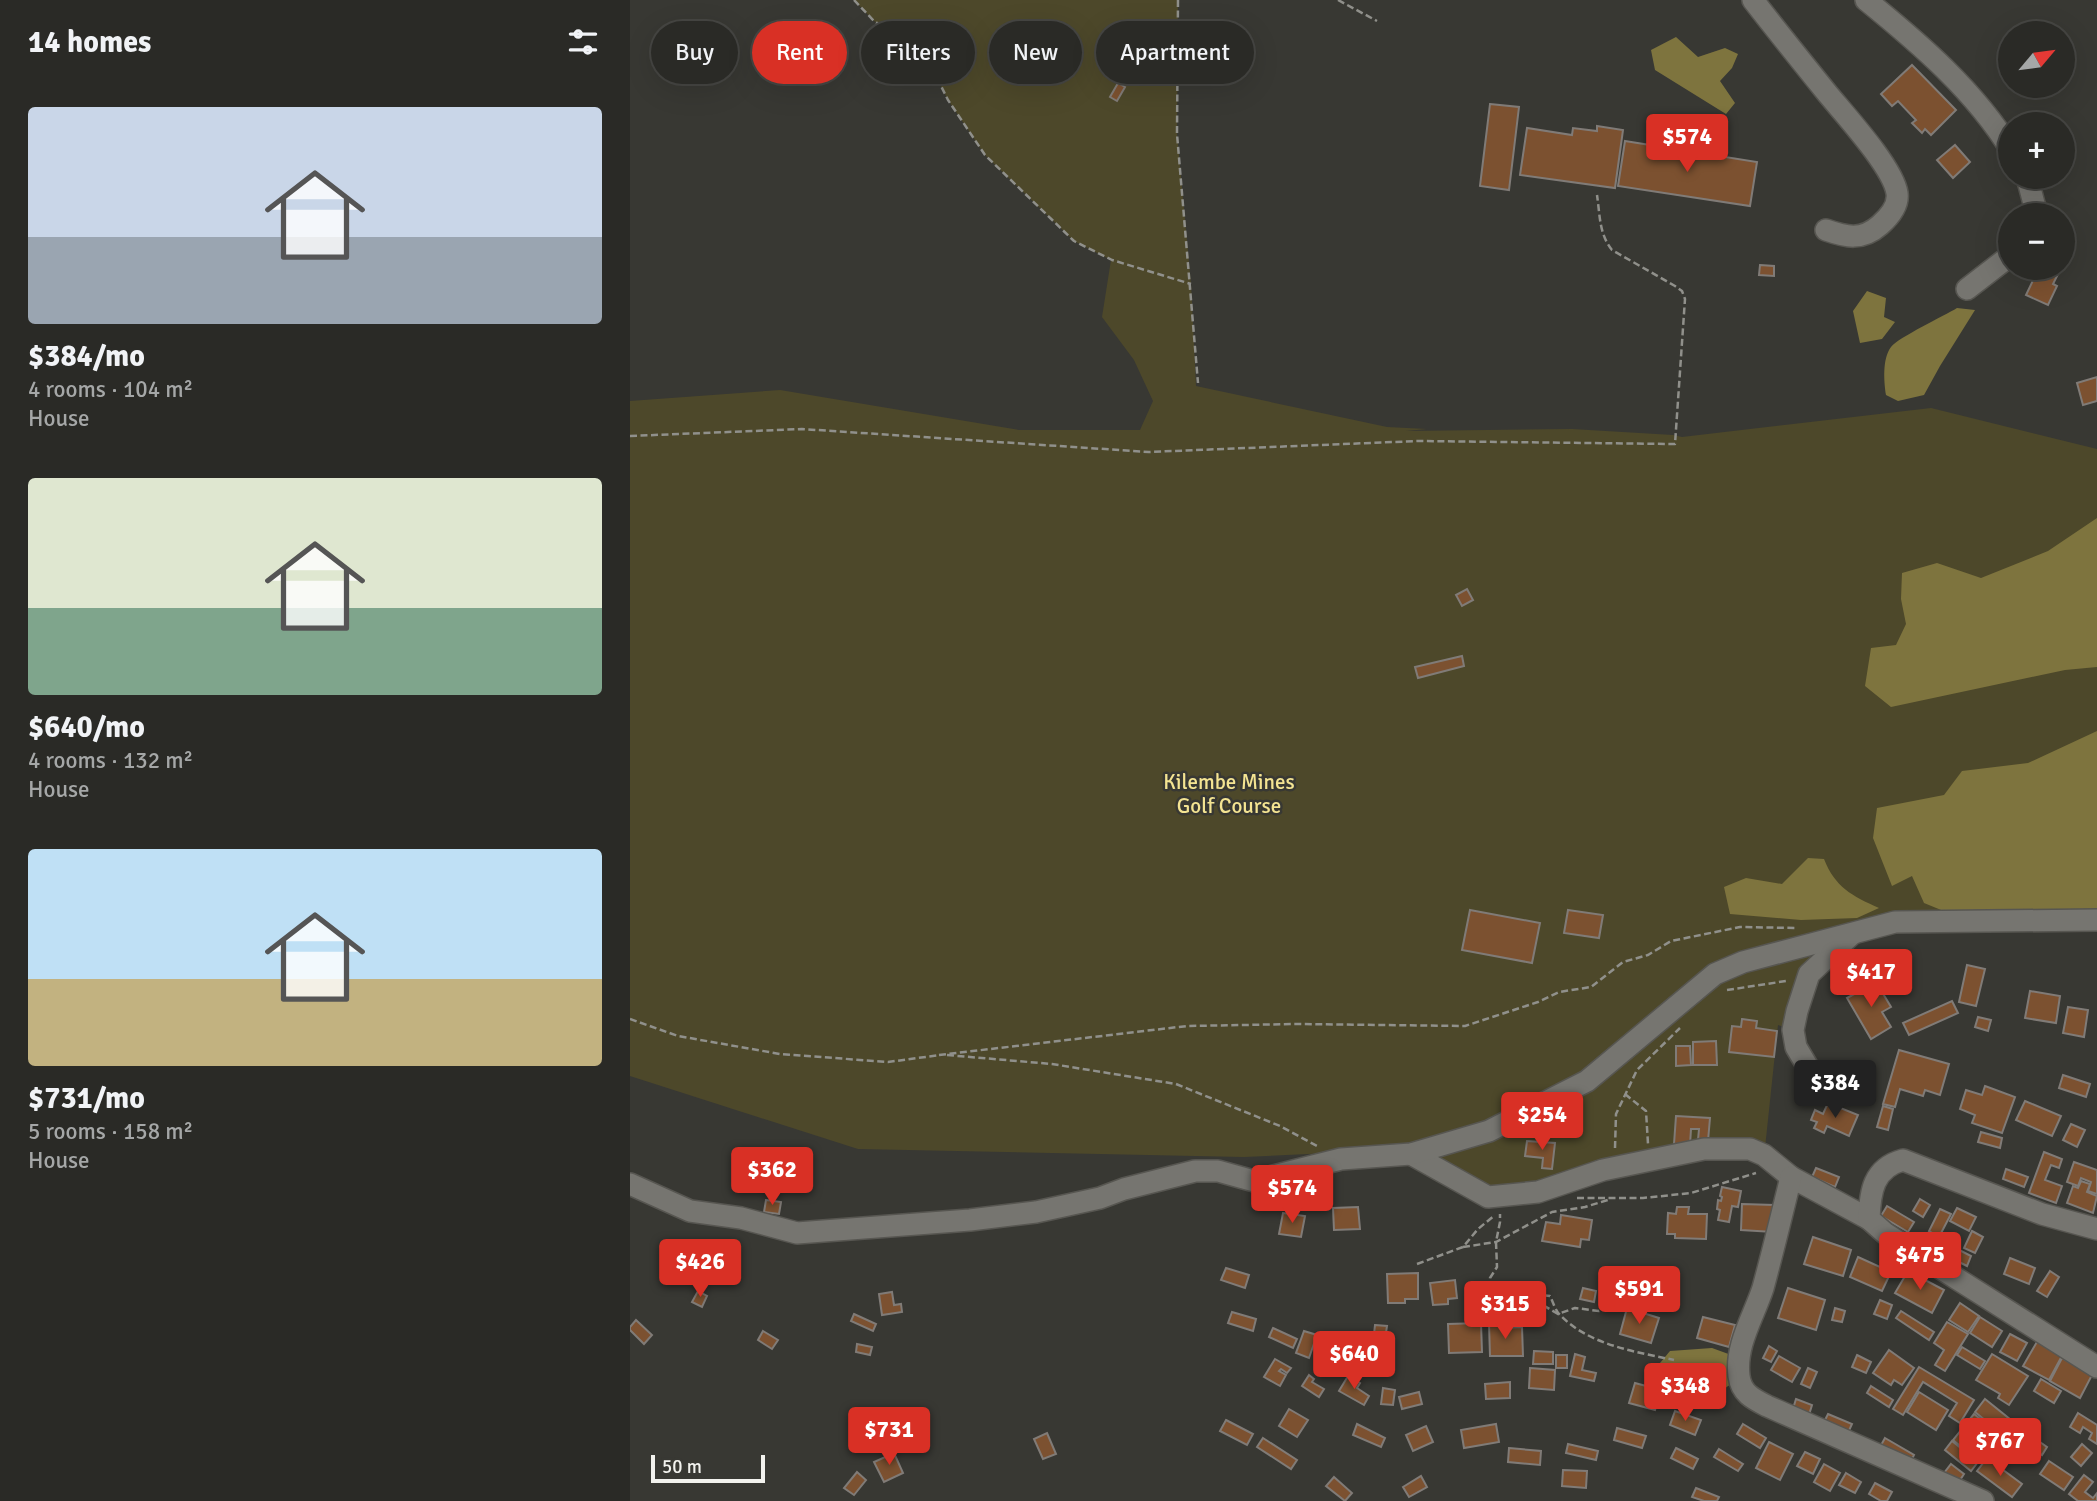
<!DOCTYPE html>
<html lang="en">
<head>
<meta charset="utf-8">
<style>
  body { margin:0; font-family:Signika,sans-serif; background:#32322e; color:#f1f3f6; height:100vh; display:flex; flex-direction:column; font-size:26px; white-space:nowrap }
  * { box-sizing:border-box; margin:0 }
  p { font-size:23px; color:#a5a7a7 }
  .icon { flex:none; width:38px; height:38px; fill:none; stroke:currentColor; stroke-width:2; stroke-linecap:round; stroke-linejoin:round }
  .map { position:relative; flex:1; overflow:hidden }
  .details { display:flex; flex-direction:column; background:#2a2a26; width:630px }
  .details>* { flex:none }
  .top-card { position:absolute; left:21px; top:21px; width:665px; height:63px; display:flex; gap:14px }
  .needle { width:46px; rotate:61deg }
  .fabs { position:absolute; left:1368px; top:21px; display:grid; gap:14px }
  .fabs a { display:grid; place-items:center; width:77px; height:77px; border-radius:50%; background:#2a2a26; box-shadow:0 7px 28px #0002,0 0 0 2px #464643; font-size:35px }
  .scale { position:absolute; left:21px; bottom:18px; width:114px; box-sizing:border-box; padding-left:7px; border:4px solid #f2f2ee; border-top:0; font-size:19px; line-height:24px; white-space:nowrap; color:#f2f2ee; -webkit-text-stroke:5px #383833; paint-order:stroke }
  .price { position:absolute; translate:-50% -60px; padding:0 16px; border-radius:7px; background:#d93025; color:#fff; font-size:23px; line-height:46px; filter:drop-shadow(0 2px 4px #0008) }
  .price::after { content:''; position:absolute; left:50%; top:42px; width:21px; height:16px; margin-left:-10px; background:inherit; clip-path:polygon(0 0,100% 0,50% 100%) }
  .price.active { background:#222; color:#fff }
  ul { padding:0; list-style:none }
  li { display:grid; align-content:center; gap:14px; height:371px; padding:0 28px }
  li span { display:grid; place-items:center; height:217px; border-radius:7px; color:#555 }
  li>.icon { margin-inline-start:auto }
  span .icon { width:126px; height:126px; fill:#fffc; stroke-width:1 }
  li b { font-size:30px }
  h2 { display:flex; justify-content:space-between; align-items:center; height:84px; padding:0 28px; font-size:30px }
  .chip { padding:0 24px; border-radius:32px; background:#2a2a26; box-shadow:0 7px 28px #0002,0 0 0 2px #464643; font-size:24px; line-height:63px }
  .chip.active { background:#d93025; color:#fff }
  main { display:flex; flex:1; min-height:0 }
  .map>svg:first-child { display:block }
</style>
</head>
<body>
<main>
<section class="details">
<h2>14 homes<svg class="icon" aria-label="filters" viewBox="0 0 24 24"><path d="M4 7h16M4 17h16"/><circle cx="9" cy="7" r="2"/><circle cx="15" cy="17" r="2"/></svg></h2>
<ul>
<li><span style="background:linear-gradient(#c9d6e8 60%,#9aa5b1 0)"><svg class="icon" aria-label="home" viewBox="0 0 24 24"><path d="M3 11l9-7 9 7M6 9v11h12V9"/></svg></span><div><b>$384/mo</b><p>4 rooms · 104 m²</p><p>House</p></div></li>
<li><span style="background:linear-gradient(#dfe7d0 60%,#7fa58c 0)"><svg class="icon" aria-label="home" viewBox="0 0 24 24"><path d="M3 11l9-7 9 7M6 9v11h12V9"/></svg></span><div><b>$640/mo</b><p>4 rooms · 132 m²</p><p>House</p></div></li>
<li><span style="background:linear-gradient(#bfe0f5 60%,#c2b280 0)"><svg class="icon" aria-label="home" viewBox="0 0 24 24"><path d="M3 11l9-7 9 7M6 9v11h12V9"/></svg></span><div><b>$731/mo</b><p>5 rooms · 158 m²</p><p>House</p></div></li>
</ul>
</section>
<div class="map">
<svg width="1467" height="1501" viewBox="0 0 1467 1501">
  <rect width="100%" height="100%" fill="#383833"/>
  <g fill="#4d482a">
    <polygon points="224,0 548,0 547,134 561,284 566,386 757,427 797,429 776,431 942,429 1043,435 1052,437 1301,408 1467,449 1467,912 1268,912 1084,966 969,1065 871,1121 766,1150 614,1157 228,1149 0,1076 0,401 150,390 389,430 510,430 523,401 504,360 472,317 481,260 444,241 355,155 318,100 300,64 281,46 244,21"/>
    <polygon points="1213,942 1177,980 1163,1030 1148,1025 1135,1148 1006,1151 985,1160 908,1183 846,1187 798,1158 855,1141 1096,978"/>
  </g>
  <g fill="#7e743e">
    <polygon points="1046,37 1068,57 1095,48 1108,54 1102,68 1090,81 1105,103 1096,114 1025,70 1021,50"/>
    <polygon points="1237,291 1256,298 1254,317 1265,322 1252,339 1230,343 1223,311"/>
    <path d="M1327,308l18,2 -35,56 -16,29 -26,6 -12,-6c-2,-13 -4,-36 5,-48 8,-10 53,-31 66,-39z"/>
    <polygon points="1467,518 1467,667 1435,670 1261,707 1235,686 1241,648 1266,645 1276,624 1271,599 1272,573 1307,563 1351,578 1418,551"/>
    <polygon points="1467,731 1467,912 1316,912 1294,903 1282,876 1262,886 1243,838 1247,808 1314,795 1332,771 1398,763"/>
    <path d="M1178,858l16,1c11,28 28,37 55,49l-22,10 -56,2 -71,-6 -6,-27 22,-9 36,6z"/>
    <polygon points="1082,1348 1104,1356 1101,1384 1081,1398 1056,1393 1030,1363 1040,1351"/>
  </g>
  <g fill="#7c5130" stroke="#807b77" stroke-width="2">
    <polygon points="1282,65 1326,110 1301,135 1295,129 1292,133 1282,123 1286,120 1268,101 1262,106 1251,94"/>
    <polygon points="488,83 495,87 487,101 480,97"/>
    <polygon points="860,104 889,107 879,190 850,186"/>
    <polygon points="967,126 993,130 985,188 890,175 897,128 942,135 943,128 967,131"/>
    <polygon points="995,141 1127,162 1120,206 988,186"/>
    <polygon points="1325,145 1340,162 1323,178 1307,160"/>
    <polygon points="1130,265 1144,266 1144,276 1129,275"/>
    <polygon points="1409,268 1431,268 1423,284 1427,286 1418,305 1396,295"/>
    <polygon points="1467,377 1467,401 1453,405 1447,383"/>
    <polygon points="837,589 843,600 832,606 826,595"/>
    <polygon points="832,656 834,666 788,678 785,667"/>
    <polygon points="840,910 910,923 902,963 832,950"/>
    <polygon points="938,910 973,915 969,938 934,933"/>
    <polygon points="1337,965 1355,969 1346,1006 1329,1002"/>
    <polygon points="1246,982 1261,1007 1252,1012 1261,1027 1241,1039 1217,998"/>
    <polygon points="1400,991 1430,996 1426,1023 1395,1018"/>
    <polygon points="1322,1001 1328,1013 1279,1035 1273,1023"/>
    <polygon points="1438,1007 1458,1010 1454,1037 1433,1033"/>
    <polygon points="1348,1017 1361,1020 1358,1031 1345,1027"/>
    <polygon points="1112,1019 1127,1021 1126,1028 1147,1031 1144,1057 1099,1052 1102,1026 1111,1027"/>
    <polygon points="1086,1041 1087,1065 1063,1065 1063,1042"/>
    <polygon points="1046,1046 1060,1046 1061,1065 1046,1066"/>
    <polygon points="1269,1050 1319,1064 1310,1095 1295,1090 1293,1096 1270,1089 1265,1107 1253,1104"/>
    <polygon points="1433,1075 1460,1084 1456,1097 1429,1088"/>
    <polygon points="1355,1086 1385,1097 1372,1133 1342,1123 1345,1115 1330,1109 1336,1090 1352,1095"/>
    <polygon points="1395,1101 1431,1116 1422,1136 1386,1120"/>
    <polygon points="1198,1103 1228,1115 1219,1136 1197,1126 1194,1133 1184,1128 1187,1122 1181,1120 1185,1110 1193,1114"/>
    <polygon points="1253,1106 1263,1109 1258,1130 1247,1127"/>
    <polygon points="1046,1116 1080,1118 1078,1141 1068,1140 1069,1129 1061,1129 1060,1145 1044,1144"/>
    <polygon points="1441,1124 1455,1130 1447,1147 1433,1140"/>
    <polygon points="1351,1132 1372,1138 1370,1148 1348,1142"/>
    <polygon points="897,1141 925,1143 922,1169 912,1168 913,1158 895,1156"/>
    <polygon points="1414,1152 1432,1159 1429,1168 1421,1165 1415,1180 1432,1186 1426,1203 1399,1193"/>
    <polygon points="1444,1162 1467,1170 1467,1194 1458,1191 1461,1182 1451,1178 1448,1186 1437,1182"/>
    <polygon points="1186,1168 1209,1177 1205,1187 1182,1177"/>
    <polygon points="1376,1169 1398,1177 1394,1187 1373,1179"/>
    <polygon points="1451,1181 1460,1184 1457,1192 1467,1196 1463,1213 1437,1203 1443,1186 1448,1188"/>
    <polygon points="1092,1187 1111,1191 1108,1207 1102,1206 1099,1222 1088,1220 1090,1210 1087,1209 1088,1200 1091,1201 1092,1197 1090,1196"/>
    <polygon points="1290,1199 1300,1205 1293,1217 1283,1211"/>
    <polygon points="136,1200 151,1202 149,1214 134,1212"/>
    <polygon points="1112,1204 1144,1205 1143,1232 1111,1230"/>
    <polygon points="1257,1206 1284,1222 1278,1232 1251,1216"/>
    <polygon points="728,1207 730,1229 704,1230 703,1208"/>
    <polygon points="1047,1207 1059,1207 1058,1214 1077,1214 1076,1239 1045,1238 1045,1234 1037,1234 1038,1213 1046,1214"/>
    <polygon points="1327,1208 1346,1217 1339,1231 1320,1221"/>
    <polygon points="1310,1209 1321,1214 1309,1237 1299,1231"/>
    <polygon points="653,1213 675,1216 671,1237 649,1234"/>
    <polygon points="931,1215 962,1220 959,1240 951,1239 950,1247 912,1241 916,1222 930,1224"/>
    <polygon points="1342,1231 1353,1237 1345,1253 1334,1248"/>
    <polygon points="1298,1234 1341,1256 1337,1266 1293,1244"/>
    <polygon points="1183,1237 1221,1250 1213,1276 1174,1264"/>
    <polygon points="1228,1257 1261,1272 1252,1291 1220,1277"/>
    <polygon points="1380,1258 1405,1268 1399,1284 1374,1274"/>
    <polygon points="596,1268 619,1275 615,1288 591,1280"/>
    <polygon points="1278,1271 1314,1290 1302,1313 1265,1293"/>
    <polygon points="1420,1271 1429,1277 1417,1297 1407,1291"/>
    <polygon points="788,1273 788,1299 775,1299 775,1303 758,1303 757,1274"/>
    <polygon points="825,1280 827,1298 818,1299 818,1304 803,1305 800,1283"/>
    <polygon points="953,1288 966,1291 964,1302 950,1299"/>
    <polygon points="1158,1288 1195,1300 1186,1330 1148,1318"/>
    <polygon points="68,1291 77,1296 72,1307 62,1302"/>
    <polygon points="262,1292 264,1305 271,1304 272,1312 252,1315 249,1294"/>
    <polygon points="1250,1300 1262,1305 1257,1319 1244,1314"/>
    <polygon points="1330,1303 1349,1316 1338,1332 1319,1320"/>
    <polygon points="997,1308 1029,1318 1021,1343 990,1334"/>
    <polygon points="1205,1308 1215,1311 1212,1322 1202,1320"/>
    <polygon points="1271,1311 1304,1332 1299,1340 1266,1318"/>
    <polygon points="602,1312 626,1319 623,1331 598,1323"/>
    <polygon points="224,1314 246,1324 243,1331 221,1321"/>
    <polygon points="1073,1317 1105,1325 1099,1347 1067,1338"/>
    <polygon points="1350,1317 1372,1331 1362,1347 1340,1333"/>
    <polygon points="6,1320 22,1335 14,1344 0,1330 0,1327"/>
    <polygon points="1317,1322 1338,1334 1315,1371 1305,1365 1314,1350 1304,1343"/>
    <polygon points="851,1323 852,1352 819,1353 818,1324"/>
    <polygon points="859,1323 874,1323 874,1328 892,1327 893,1356 860,1356"/>
    <polygon points="745,1325 757,1326 753,1353 742,1352"/>
    <polygon points="643,1328 667,1339 663,1348 639,1337"/>
    <polygon points="133,1331 148,1340 142,1349 128,1340"/>
    <polygon points="674,1331 687,1335 679,1358 666,1353"/>
    <polygon points="1380,1334 1397,1343 1387,1361 1370,1352"/>
    <polygon points="1408,1340 1433,1354 1419,1380 1393,1366"/>
    <polygon points="711,1343 733,1347 729,1362 708,1357"/>
    <polygon points="227,1344 242,1347 240,1355 226,1352"/>
    <polygon points="1139,1346 1147,1351 1141,1362 1133,1358"/>
    <polygon points="1332,1347 1355,1361 1350,1369 1327,1355"/>
    <polygon points="1259,1350 1284,1368 1272,1385 1264,1380 1261,1385 1243,1373"/>
    <polygon points="904,1351 923,1352 923,1364 903,1364"/>
    <polygon points="945,1354 955,1357 952,1370 966,1373 964,1381 940,1376"/>
    <polygon points="1362,1354 1398,1376 1379,1405 1368,1398 1370,1394 1346,1380"/>
    <rect x="926" y="1355" width="11" height="13"/>
    <polygon points="1227,1355 1241,1362 1236,1373 1222,1367"/>
    <polygon points="1149,1356 1170,1368 1162,1382 1141,1370"/>
    <polygon points="1432,1358 1462,1375 1450,1398 1420,1381"/>
    <polygon points="645,1359 661,1368 657,1373 651,1369 649,1371 656,1375 650,1386 634,1377"/>
    <polygon points="1289,1367 1344,1400 1330,1423 1319,1416 1327,1403 1293,1382 1273,1415 1263,1409"/>
    <polygon points="900,1368 925,1370 924,1390 899,1388"/>
    <polygon points="1178,1368 1187,1372 1180,1388 1171,1384"/>
    <polygon points="1063,1372 1084,1383 1078,1395 1057,1384"/>
    <polygon points="679,1375 684,1379 682,1382 694,1389 689,1397 672,1386"/>
    <polygon points="718,1376 730,1383 727,1388 739,1396 734,1405 709,1391"/>
    <polygon points="1411,1379 1431,1391 1424,1403 1404,1391"/>
    <polygon points="880,1382 880,1398 856,1399 855,1384"/>
    <polygon points="1005,1383 1031,1390 1025,1410 999,1403"/>
    <polygon points="1241,1386 1263,1400 1259,1407 1237,1393"/>
    <polygon points="753,1388 765,1390 763,1405 751,1404"/>
    <polygon points="789,1392 792,1404 772,1409 769,1397"/>
    <polygon points="1289,1392 1318,1410 1306,1430 1277,1412"/>
    <polygon points="1166,1399 1182,1405 1178,1418 1162,1412"/>
    <polygon points="1355,1399 1381,1420 1371,1433 1345,1412"/>
    <polygon points="659,1409 678,1420 667,1437 649,1426"/>
    <polygon points="1045,1411 1071,1420 1065,1435 1040,1425"/>
    <polygon points="1448,1413 1467,1425 1467,1444 1459,1439 1462,1433 1453,1427 1450,1433 1440,1427"/>
    <polygon points="1198,1414 1222,1424 1217,1435 1193,1424"/>
    <polygon points="1344,1414 1369,1434 1347,1460 1323,1440"/>
    <polygon points="596,1420 623,1434 617,1445 590,1431"/>
    <polygon points="727,1424 755,1438 751,1447 723,1435"/>
    <polygon points="866,1424 869,1442 834,1448 831,1430"/>
    <polygon points="1113,1424 1136,1438 1130,1448 1107,1434"/>
    <polygon points="1384,1424 1417,1447 1412,1455 1378,1433"/>
    <polygon points="796,1426 803,1442 783,1451 776,1435"/>
    <polygon points="987,1428 1016,1436 1012,1448 984,1440"/>
    <polygon points="417,1433 426,1454 413,1459 404,1439"/>
    <polygon points="633,1438 667,1460 661,1469 627,1447"/>
    <polygon points="1255,1438 1284,1455 1280,1463 1250,1447"/>
    <polygon points="1322,1441 1348,1462 1341,1471 1315,1450"/>
    <polygon points="1139,1442 1163,1454 1150,1480 1126,1468"/>
    <polygon points="938,1444 968,1451 966,1460 936,1453"/>
    <polygon points="1452,1444 1462,1453 1451,1466 1441,1457"/>
    <polygon points="879,1448 911,1451 910,1465 878,1462"/>
    <polygon points="1046,1448 1068,1459 1063,1469 1041,1458"/>
    <polygon points="1089,1449 1113,1464 1108,1471 1084,1457"/>
    <polygon points="1175,1452 1190,1459 1183,1474 1167,1466"/>
    <polygon points="264,1453 273,1473 254,1482 244,1462"/>
    <polygon points="1357,1458 1392,1484 1382,1497 1347,1471"/>
    <polygon points="1419,1461 1443,1477 1434,1490 1410,1474"/>
    <polygon points="1194,1464 1210,1473 1200,1491 1184,1482"/>
    <polygon points="1321,1464 1334,1474 1328,1483 1314,1473"/>
    <polygon points="933,1470 957,1471 956,1488 932,1486"/>
    <polygon points="227,1472 236,1480 224,1495 214,1488"/>
    <polygon points="1216,1473 1231,1482 1225,1493 1209,1485"/>
    <polygon points="1454,1475 1463,1482 1455,1492 1463,1498 1467,1493 1467,1501 1448,1501 1439,1494"/>
    <polygon points="791,1476 797,1487 779,1497 773,1487"/>
    <polygon points="704,1477 722,1493 715,1501 696,1486"/>
    <polygon points="1245,1483 1262,1492 1257,1501 1251,1501 1239,1494"/>
    <polygon points="1066,1488 1089,1497 1087,1501 1074,1501 1062,1497"/>
  </g>
  <g fill="none" stroke-linecap="round" stroke-linejoin="round">
    <defs>
      <g id="minor">
        <path d="M1123,0c24,31 49,62 74,93 18,22 66,74 70,100 2,13 -8,24 -17,32 -18,16 -34,12 -54,5"/>
        <path d="M1236,0c53,43 109,91 145,150"/>
        <polyline points="1397,177 1407,215"/>
        <polyline points="1337,289 1381,255"/>
        <polyline points="1199,1084 1185,1079 1166,1047 1163,1030 1167,1011 1179,974 1222,934"/>
        <polyline points="781,1154 858,1197 908,1192 973,1170 1074,1149 1120,1149 1134,1155 1161,1177 1239,1219"/>
        <path d="M1161,1177c-9,37 -18,74 -28,111 -9,28 -28,57 -24,88 2,17 14,23 28,30l216,95"/>
        <polyline points="0,1184 60,1211 111,1218 167,1233 340,1220 406,1212 470,1198 494,1189 565,1171 588,1171 624,1181 711,1159 781,1154 859,1131 957,1081 1085,974 1113,962 1265,922 1467,920"/>
        <path d="M1467,1229l-55,-15 -139,-54c-30,8 -33,32 -34,59l17,15 211,133"/>
      </g>
    </defs>
    <use href="#minor" stroke="#575651" stroke-width="24"/>
    <g stroke="#90908b" stroke-width="2.5" stroke-dasharray="7 3.5" stroke-linecap="butt">
      <polyline points="224,0 244,21 281,46 300,64 318,100 355,155 444,241 482,260 561,284"/>
      <polyline points="548,0 547,134 568,383"/>
      <polyline points="708,0 747,21"/>
      <path d="M0,436l172,-7 347,23 269,-11 257,3 10,-145 -3,-8 -7,-5 -63,-36c-13,-16 -12,-35 -15,-55"/>
      <polyline points="1097,990 1156,981"/>
      <polyline points="0,1019 48,1036 150,1054 258,1062 310,1055"/>
      <polyline points="309,1055 557,1026 667,1024 835,1026 908,1002 929,992 961,987 993,962 1018,955 1041,941 1110,927 1167,928"/>
      <polyline points="317,1055 422,1064 546,1084 650,1126 687,1146"/>
      <polyline points="995,1094 1016,1111 1018,1144"/>
      <polyline points="985,1148 986,1114 1007,1070 1050,1028"/>
      <polyline points="947,1198 1013,1198 1061,1193 1126,1173"/>
      <polyline points="833,1247 866,1242 922,1212 955,1207 981,1199"/>
      <polyline points="787,1264 833,1247 848,1229 865,1215"/>
      <path d="M861,1290l59,6c3,6 5,14 10,19 29,30 76,37 114,45"/>
      <polyline points="862,1302 906,1301 928,1314 945,1308 969,1311 1003,1299"/>
      <polyline points="867,1319 859,1297 860,1278 867,1267 866,1242 870,1222 870,1214"/>
    </g>
    <use href="#minor" stroke="#767570" stroke-width="21"/>
  </g>
  <g text-anchor="middle" stroke-width="5" stroke-linejoin="round" paint-order="stroke">
    <g font-size="21" fill="#f4e492" stroke="#383833">
      <text x="599" y="789">Kilembe Mines<tspan x="599" dy="24">Golf Course</tspan></text>
    </g>
  </g>
</svg>
<div class="fabs">
<a><svg class="needle" viewBox="-14 -14 28 28"><path d="M0-13l5 13h-10z" fill="#e53935"/><path d="M0 13l5-13h-10z" fill="#a5a7a7"/></svg></a>
<a>+</a>
<a>−</a>
</div>
<div class="scale">50 m</div>
<b class="price" style="left:1057px;top:174px">$574</b>
<b class="price" style="left:1241px;top:1009px">$417</b>
<b class="price active" style="left:1205px;top:1120px">$384</b>
<b class="price" style="left:912px;top:1152px">$254</b>
<b class="price" style="left:142px;top:1207px">$362</b>
<b class="price" style="left:662px;top:1225px">$574</b>
<b class="price" style="left:1290px;top:1292px">$475</b>
<b class="price" style="left:70px;top:1299px">$426</b>
<b class="price" style="left:1009px;top:1326px">$591</b>
<b class="price" style="left:875px;top:1341px">$315</b>
<b class="price" style="left:724px;top:1391px">$640</b>
<b class="price" style="left:1055px;top:1423px">$348</b>
<b class="price" style="left:259px;top:1467px">$731</b>
<b class="price" style="left:1370px;top:1478px">$767</b>
<div class="top-card">
<a class="chip">Buy</a>
<a class="chip active">Rent</a>
<a class="chip">Filters</a>
<a class="chip">New</a>
<a class="chip">Apartment</a>
</div>
</div>
</main>
</body>
</html>
